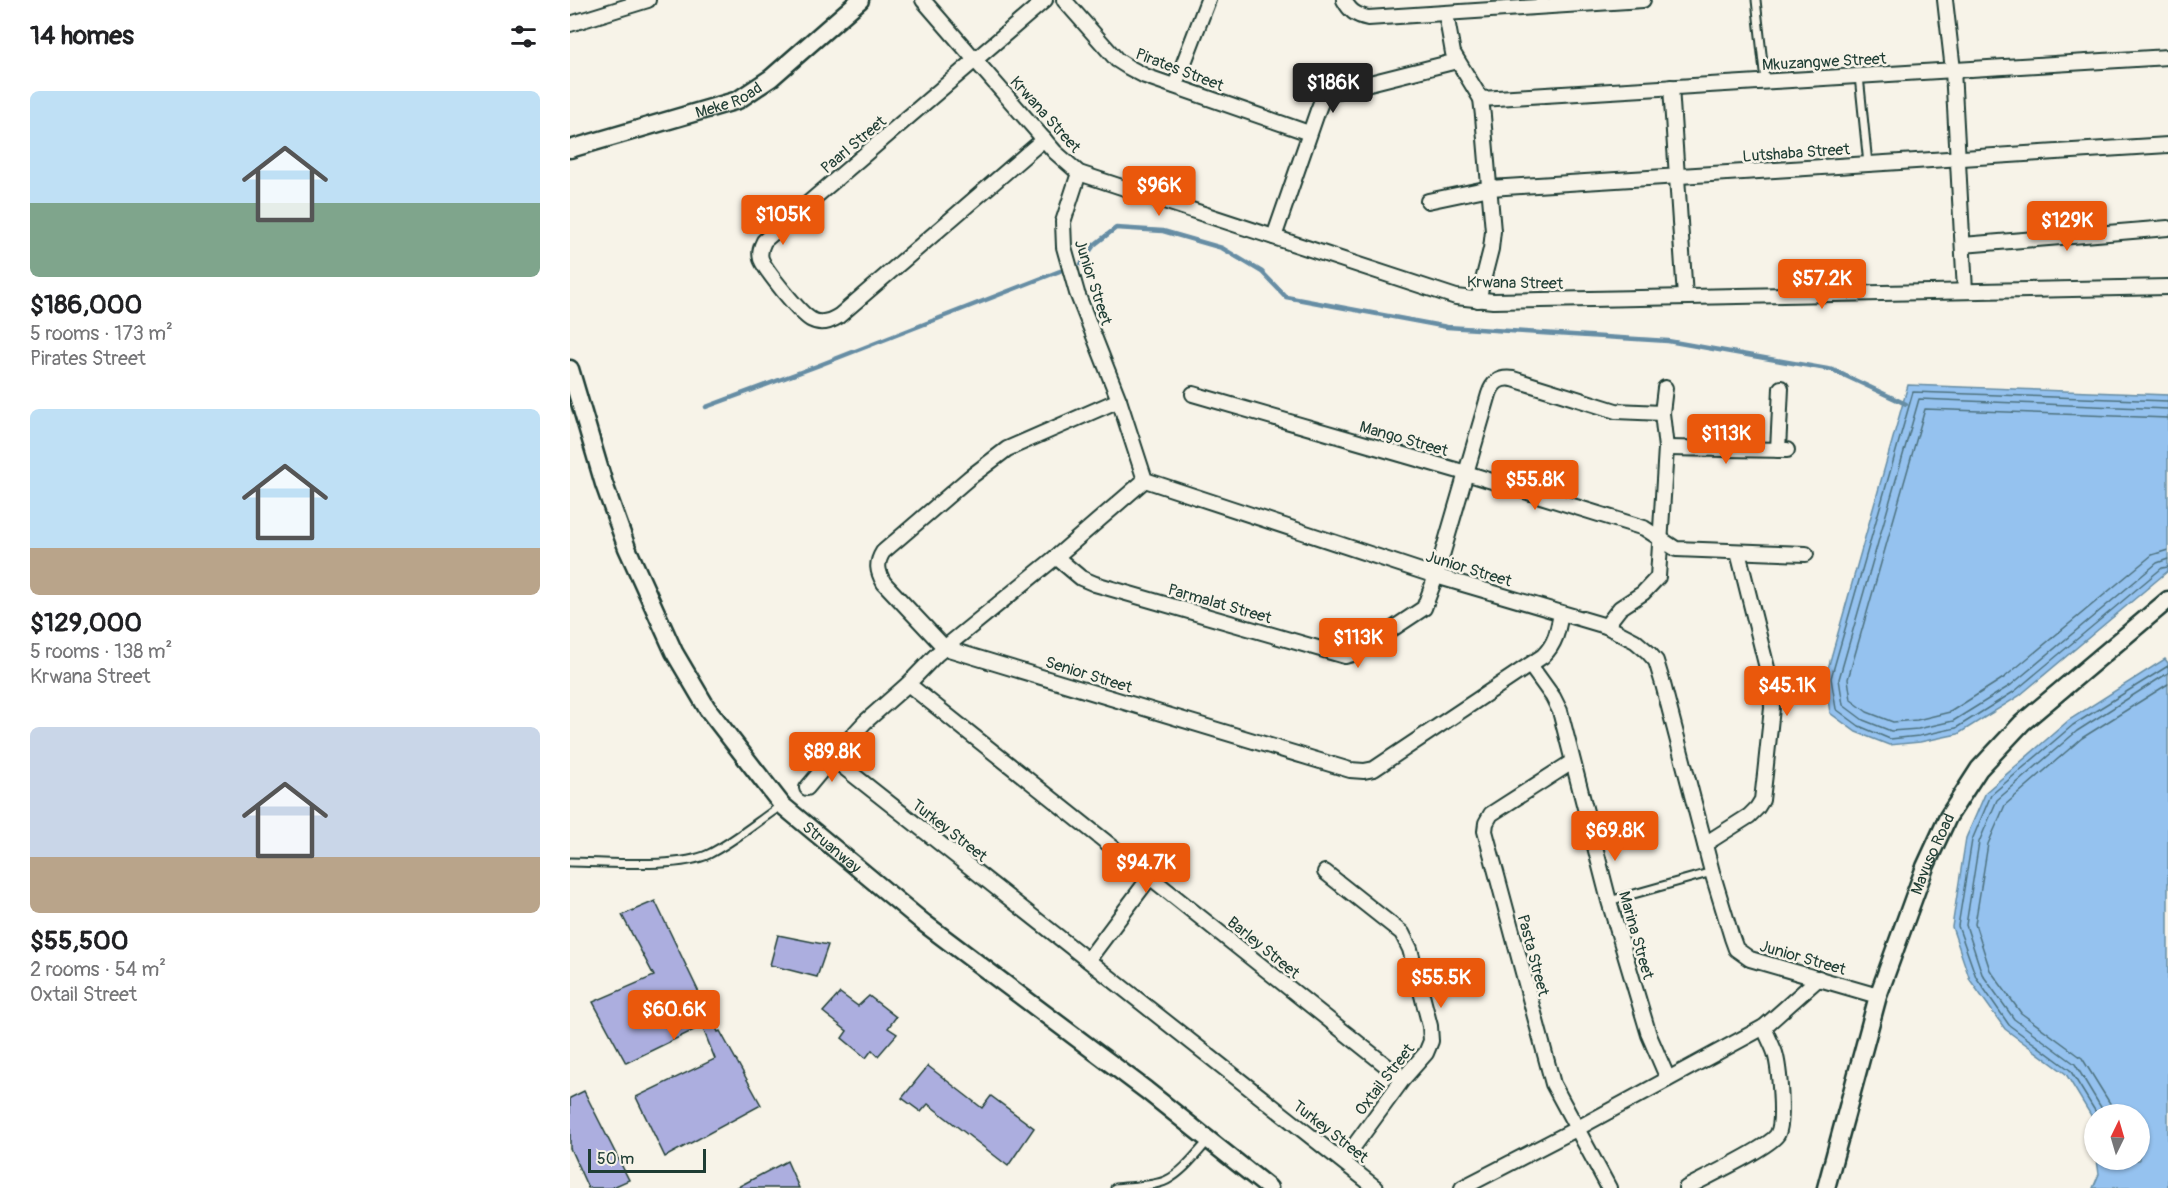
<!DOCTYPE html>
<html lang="en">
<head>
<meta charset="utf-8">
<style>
  body { margin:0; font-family:Pangolin,sans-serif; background:#f2f2f2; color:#202124; height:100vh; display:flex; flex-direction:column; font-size:22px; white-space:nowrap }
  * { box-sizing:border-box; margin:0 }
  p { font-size:20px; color:#757577 }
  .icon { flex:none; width:33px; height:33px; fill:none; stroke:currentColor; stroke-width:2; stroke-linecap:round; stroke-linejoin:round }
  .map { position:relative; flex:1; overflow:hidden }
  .sheet { display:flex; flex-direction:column; background:#fff; width:570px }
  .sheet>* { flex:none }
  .needle { width:39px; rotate:5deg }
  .tools { position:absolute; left:1514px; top:1104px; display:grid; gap:12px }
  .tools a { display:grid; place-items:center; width:66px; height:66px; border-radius:50%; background:#fff; box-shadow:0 2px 4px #0004; font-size:30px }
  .scale { position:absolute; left:18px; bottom:15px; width:118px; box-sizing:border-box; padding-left:6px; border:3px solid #1f3d34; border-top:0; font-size:16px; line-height:21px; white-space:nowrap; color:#1f3d34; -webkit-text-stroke:4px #f7f3e8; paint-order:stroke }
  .price { position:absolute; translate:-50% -51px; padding:0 14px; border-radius:6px; background:#ea580c; color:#fff; font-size:20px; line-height:39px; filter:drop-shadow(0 2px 3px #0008) }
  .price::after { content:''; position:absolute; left:50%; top:36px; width:18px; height:14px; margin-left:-9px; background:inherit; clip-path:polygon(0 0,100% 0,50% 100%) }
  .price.selected { background:#222; color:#fff }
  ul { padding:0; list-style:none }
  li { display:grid; align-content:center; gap:12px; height:318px; padding:0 30px }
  li span { display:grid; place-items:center; height:186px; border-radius:9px; color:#555 }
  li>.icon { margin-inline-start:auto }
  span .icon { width:108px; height:108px; fill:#fffc; stroke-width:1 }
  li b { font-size:26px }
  h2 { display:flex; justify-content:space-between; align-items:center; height:72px; padding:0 30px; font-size:26px }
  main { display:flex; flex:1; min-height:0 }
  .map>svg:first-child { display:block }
</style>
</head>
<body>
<main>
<section class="sheet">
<h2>14 homes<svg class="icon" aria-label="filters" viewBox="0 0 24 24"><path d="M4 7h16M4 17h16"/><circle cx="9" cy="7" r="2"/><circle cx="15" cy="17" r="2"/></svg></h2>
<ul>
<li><span style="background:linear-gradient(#bfe0f5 60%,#7fa58c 0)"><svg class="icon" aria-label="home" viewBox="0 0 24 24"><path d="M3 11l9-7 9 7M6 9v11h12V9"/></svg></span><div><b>$186,000</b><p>5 rooms · 173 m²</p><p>Pirates Street</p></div></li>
<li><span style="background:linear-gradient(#bfe0f5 75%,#b9a48a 0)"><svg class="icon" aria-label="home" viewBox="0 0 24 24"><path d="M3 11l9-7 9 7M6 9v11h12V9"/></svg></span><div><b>$129,000</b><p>5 rooms · 138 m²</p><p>Krwana Street</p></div></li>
<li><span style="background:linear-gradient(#c9d6e8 70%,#b9a48a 0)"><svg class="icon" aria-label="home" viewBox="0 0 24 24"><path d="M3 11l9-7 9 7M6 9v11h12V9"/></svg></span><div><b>$55,500</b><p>2 rooms · 54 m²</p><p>Oxtail Street</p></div></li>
</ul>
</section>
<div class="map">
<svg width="1598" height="1188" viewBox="0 0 1598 1188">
  <rect width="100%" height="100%" fill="#f7f3e8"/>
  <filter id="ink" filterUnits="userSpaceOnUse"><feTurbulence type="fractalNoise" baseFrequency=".0167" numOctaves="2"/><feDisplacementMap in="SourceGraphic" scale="12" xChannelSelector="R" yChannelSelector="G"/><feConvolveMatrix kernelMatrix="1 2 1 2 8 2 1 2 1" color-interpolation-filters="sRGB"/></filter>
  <g filter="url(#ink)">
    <g fill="#95c2ef" stroke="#668da4" stroke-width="1.5">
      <polygon points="1338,385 1598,395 1598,571 1449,696 1388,734 1350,742 1319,745 1286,732 1260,713 1255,679"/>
      <polygon points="1595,659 1598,663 1598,1188 1523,1188 1529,1174 1527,1160 1569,1160 1569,1114 1524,1114 1524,1135 1522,1117 1496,1074 1435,1029 1400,980 1382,927 1396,838 1416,792 1499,720"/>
    </g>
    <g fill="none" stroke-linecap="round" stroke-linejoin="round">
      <g stroke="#4e727f" stroke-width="1.5">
        <polyline points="1598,401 1343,392 1261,678 1266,709 1289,726 1320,739 1349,736 1386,728 1445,691 1592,568 1598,567"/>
        <polyline points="1598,409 1349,399 1269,679 1273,705 1293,720 1321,731 1348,729 1383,721 1441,685 1587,563 1598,559"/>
        <polyline points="1598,418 1355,409 1278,679 1281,700 1297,712 1323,722 1347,720 1380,712 1435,677 1582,555 1598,550"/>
        <polyline points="1527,1114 1500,1070 1439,1025 1406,977 1388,926 1402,840 1421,795 1503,725 1598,666"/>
        <polyline points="1535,1114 1505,1064 1444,1019 1412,974 1396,925 1409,842 1427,800 1507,731 1598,673"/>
        <polyline points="1544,1114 1541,1105 1512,1058 1451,1013 1420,970 1405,924 1418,844 1435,805 1512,738 1598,684"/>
      </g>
      <g stroke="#668da4" stroke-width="4.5">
        <polyline points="511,264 524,245 546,228 593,231 652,248 692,272 716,297 877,327 1098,341 1263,370 1336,404"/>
        <polyline points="136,407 247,366 490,271"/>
      </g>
    </g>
    <g fill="#acaedf" stroke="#1f3d34" stroke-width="1.5">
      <polygon points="85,901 148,1032 150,1031 191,1105 95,1157 66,1097 145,1059 132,1026 56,1063 23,1002 84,976 52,915"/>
      <polygon points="208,935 258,945 247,977 200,965"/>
      <polygon points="270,993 288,1006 299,996 326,1017 318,1028 327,1034 308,1056 302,1050 296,1058 272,1038 277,1031 253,1012"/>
      <polygon points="358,1066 412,1108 421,1096 464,1128 438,1166 358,1104 351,1112 332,1098"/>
      <polygon points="14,1091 59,1180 41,1188 18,1188 0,1148 0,1098"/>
      <polygon points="217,1161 229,1188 166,1188"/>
    </g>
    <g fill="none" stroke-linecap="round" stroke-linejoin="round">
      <defs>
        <g id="service">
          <polyline points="1186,0 1195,81"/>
          <polyline points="1289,76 1298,164"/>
          <path d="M0,862c36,0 108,7 139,-8 26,-13 49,-33 73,-49"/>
          <polyline points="1039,901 1142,872"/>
          <path d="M545,1188c16,-2 38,-1 52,-8 16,-8 30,-27 42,-40"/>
        </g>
        <g id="minor">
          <polyline points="353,0 485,152 509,173 886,297 923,301 1598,287"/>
          <polyline points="494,0 547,60 558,67 575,76 739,133"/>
          <path d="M774,0c6,11 11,15 24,18l275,-18"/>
          <polyline points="1375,0 1383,70 1395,291"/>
          <polyline points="876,14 883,53 911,99 913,116 923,231 921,249 908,300"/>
          <polyline points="0,24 78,0"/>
          <polyline points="605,86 638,0"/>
          <polyline points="1101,87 1115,297"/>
          <polyline points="911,99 1598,57"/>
          <path d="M474,139l-205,177c-8,5 -18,9 -27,4 -11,-5 -47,-50 -51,-61 -2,-7 0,-12 3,-18l281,-241"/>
          <polyline points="509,173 493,222 494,247 507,293 549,400 575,480 866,576 1036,626 1065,641 1078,652 1086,661 1093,684 1142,872 1162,938 1166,949 1180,959 1308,996"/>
          <polyline points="858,201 920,188 1598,145"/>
          <polyline points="704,237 748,110 752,100 758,94 768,91 887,61"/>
          <polyline points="1393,245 1598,228"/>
          <polyline points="623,394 896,473 1074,528 1106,549 1236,554"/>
          <path d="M549,400l-112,49 -38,29 -86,74c-7,11 -6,19 1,31l61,65 405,122 14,1 10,-2 169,-113c13,-13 15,-26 18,-43"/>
          <polyline points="1096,448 1217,450"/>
          <polyline points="1208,450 1211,388"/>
          <polyline points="575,480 486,557 367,654 338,684 295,722 262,758 806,1188"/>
          <path d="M486,557l25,21 14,6 250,72 11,-3 68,-45 12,-32 53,-182c4,-12 11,-17 24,-15l103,32 46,2"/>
          <polyline points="1036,626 1050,608 1073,593 1088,577 1096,448 1092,413 1095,388"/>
          <polyline points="960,665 983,697 990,711 1039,901 1079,1035 1098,1079"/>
          <polyline points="338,684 833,1079"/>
          <polyline points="1002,762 921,814 916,823 915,831 983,1084 1039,1188"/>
          <polyline points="237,788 262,758"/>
          <polyline points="1135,844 1179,816 1187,808 1192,800 1195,774 1202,708 1201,684 1168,552"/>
          <polyline points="755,872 832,933 840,949 860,1026 861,1041 856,1053 833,1079 773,1161"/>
          <polyline points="518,960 580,877"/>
          <polyline points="892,1188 1008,1128 1194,1027 1249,978"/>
          <path d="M1116,1188c18,-10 82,-40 91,-53 8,-12 2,-69 -2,-82 -3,-9 -8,-17 -11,-26"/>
        </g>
        <g id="tertiary">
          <path id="s1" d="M0,149l168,-49 33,-22 89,-78"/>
          <path id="s2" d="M0,369l34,115 23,64 47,104 33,56 75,97 142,118 222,167 123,98"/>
          <path id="s3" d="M1256,1188l52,-192 47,-129 23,-50 31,-48 43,-46 146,-123"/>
        </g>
      </defs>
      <use href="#service" stroke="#1f3d34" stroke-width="11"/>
      <use href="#minor" stroke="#1f3d34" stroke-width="18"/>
      <use href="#tertiary" stroke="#1f3d34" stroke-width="21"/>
      <use href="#service" stroke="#f7f3e8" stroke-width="7"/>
      <use href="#minor" stroke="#f7f3e8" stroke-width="14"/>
      <use href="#tertiary" stroke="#f7f3e8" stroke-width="16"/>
    </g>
  </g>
  <g text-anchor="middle" stroke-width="5" stroke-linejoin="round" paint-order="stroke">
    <g font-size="16" fill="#1f3d34" stroke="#f7f3e8">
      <text transform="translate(1254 61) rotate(-3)" y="6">Mkuzangwe Street</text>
      <text transform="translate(610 69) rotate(21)" y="6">Pirates Street</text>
      <text dy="6" stroke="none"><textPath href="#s1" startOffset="166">Meke Road</textPath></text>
      <text transform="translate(476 114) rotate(48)" y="6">Krwana Street</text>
      <text transform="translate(283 144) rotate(-40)" y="6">Paarl Street</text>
      <text transform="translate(1226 152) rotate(-4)" y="6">Lutshaba Street</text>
      <text transform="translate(524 282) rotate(72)" y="6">Junior Street</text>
      <text transform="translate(945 282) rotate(1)" y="6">Krwana Street</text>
      <text transform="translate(834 438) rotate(16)" y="6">Mango Street</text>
      <text transform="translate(899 568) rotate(17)" y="6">Junior Street</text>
      <text transform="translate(650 603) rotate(16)" y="6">Parmalat Street</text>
      <text transform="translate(519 674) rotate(17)" y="6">Senior Street</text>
      <text transform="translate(380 830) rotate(38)" y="6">Turkey Street</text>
      <text dy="6" stroke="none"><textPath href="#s2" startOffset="555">Struanway</textPath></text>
      <text dy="6" stroke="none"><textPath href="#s3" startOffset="351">Mavuso Road</textPath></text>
      <text transform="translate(1067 935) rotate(74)" y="6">Marina Street</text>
      <text transform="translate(694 947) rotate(39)" y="6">Barley Street</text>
      <text transform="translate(964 955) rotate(75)" y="6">Pasta Street</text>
      <text transform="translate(1233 957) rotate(16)" y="6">Junior Street</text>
      <text transform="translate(814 1079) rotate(-52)" y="6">Oxtail Street</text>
      <text transform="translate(761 1131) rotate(38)" y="6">Turkey Street</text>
    </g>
  </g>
</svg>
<div class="tools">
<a><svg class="needle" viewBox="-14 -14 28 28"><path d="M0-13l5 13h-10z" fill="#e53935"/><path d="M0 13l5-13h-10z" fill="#757577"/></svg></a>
</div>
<div class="scale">50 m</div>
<b class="price selected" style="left:763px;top:114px">$186K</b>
<b class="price" style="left:589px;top:217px">$96K</b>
<b class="price" style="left:213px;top:246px">$105K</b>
<b class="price" style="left:1497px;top:252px">$129K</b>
<b class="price" style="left:1252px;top:310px">$57.2K</b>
<b class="price" style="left:1156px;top:465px">$113K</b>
<b class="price" style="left:965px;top:511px">$55.8K</b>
<b class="price" style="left:788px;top:669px">$113K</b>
<b class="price" style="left:1217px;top:717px">$45.1K</b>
<b class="price" style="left:262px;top:783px">$89.8K</b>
<b class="price" style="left:1045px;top:862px">$69.8K</b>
<b class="price" style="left:576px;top:894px">$94.7K</b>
<b class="price" style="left:871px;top:1009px">$55.5K</b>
<b class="price" style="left:104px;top:1041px">$60.6K</b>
</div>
</main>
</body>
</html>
